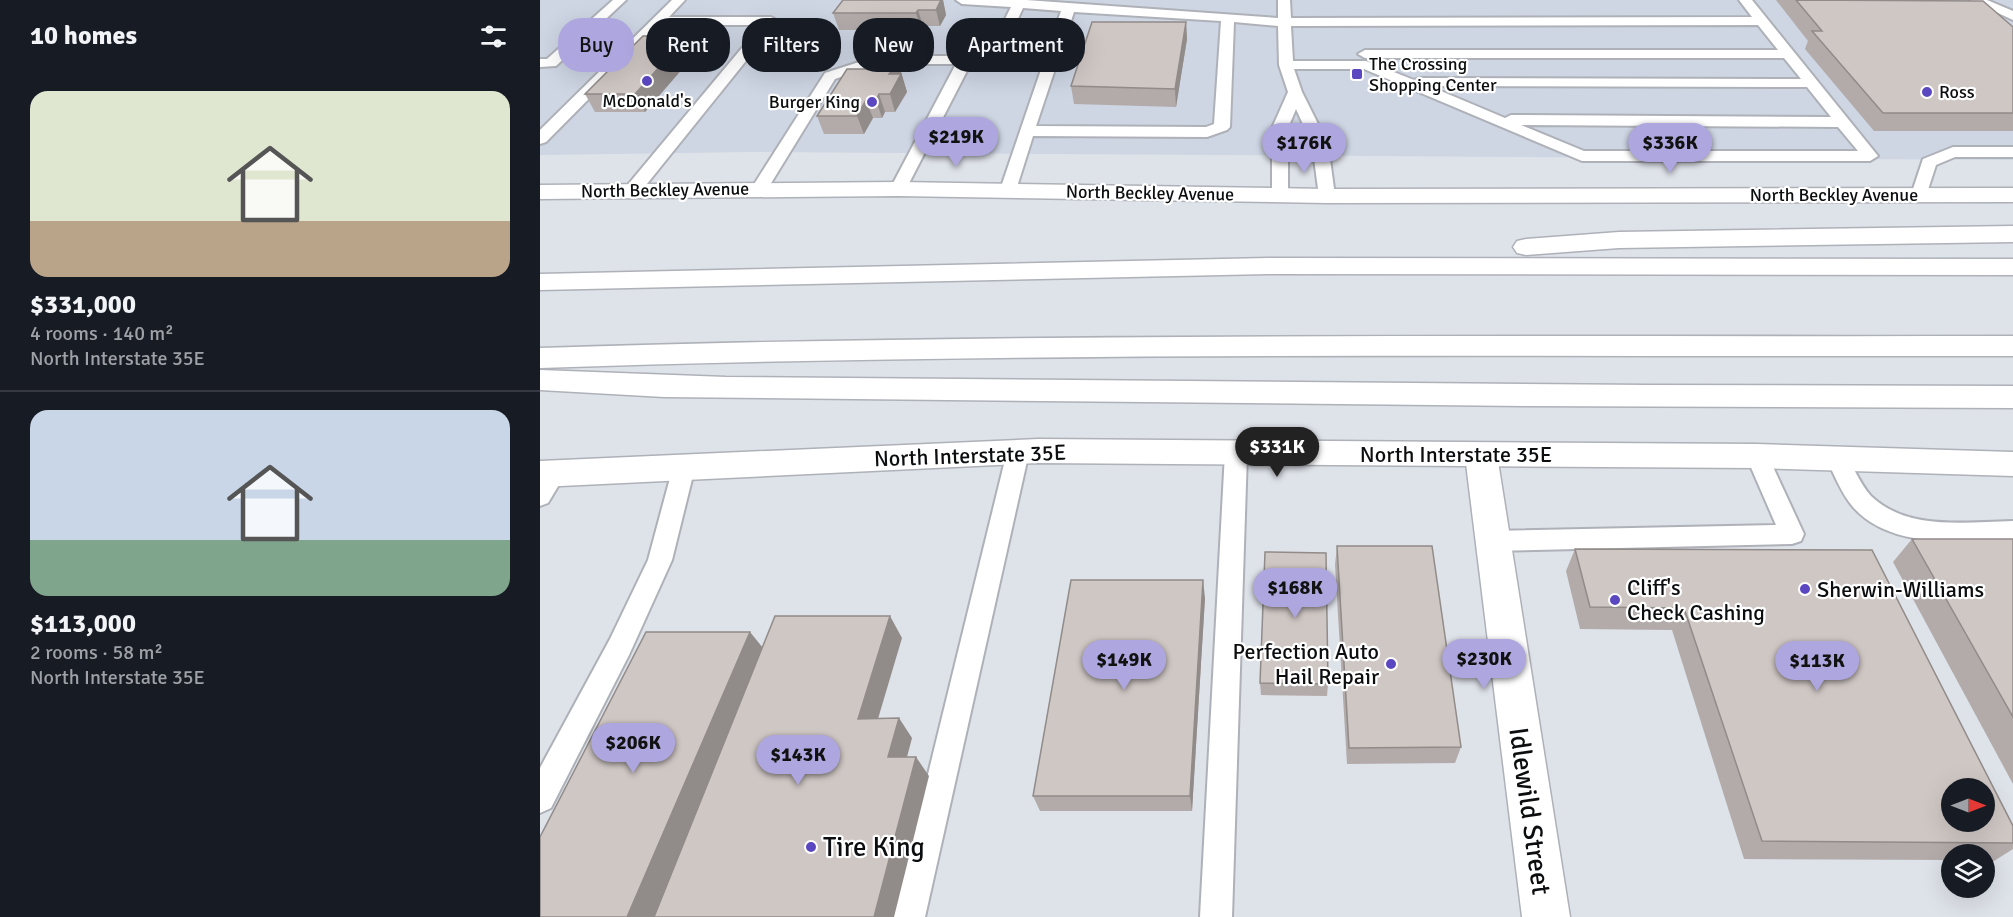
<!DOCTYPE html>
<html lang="en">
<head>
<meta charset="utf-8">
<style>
  body { margin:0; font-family:Signika,sans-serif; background:#20242c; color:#f1f3f6; height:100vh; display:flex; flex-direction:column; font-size:22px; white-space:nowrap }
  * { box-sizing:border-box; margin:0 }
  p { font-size:20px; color:#9ea1a6 }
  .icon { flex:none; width:33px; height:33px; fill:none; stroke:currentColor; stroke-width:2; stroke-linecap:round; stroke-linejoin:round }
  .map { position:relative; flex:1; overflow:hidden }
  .panel { display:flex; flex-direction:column; background:#171b24; width:540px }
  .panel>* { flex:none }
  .top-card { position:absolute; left:18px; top:18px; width:570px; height:54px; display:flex; gap:12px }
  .needle { width:39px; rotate:90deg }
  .buttons { position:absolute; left:1401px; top:778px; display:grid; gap:12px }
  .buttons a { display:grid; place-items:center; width:54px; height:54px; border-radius:50%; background:#171b24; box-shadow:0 6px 24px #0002; font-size:30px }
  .price { position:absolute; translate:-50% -51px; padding:0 14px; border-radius:21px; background:#aea6de; color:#111; font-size:20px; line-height:39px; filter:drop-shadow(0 2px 3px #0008) }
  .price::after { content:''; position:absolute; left:50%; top:36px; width:18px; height:14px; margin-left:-9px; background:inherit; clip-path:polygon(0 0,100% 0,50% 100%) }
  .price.current { background:#222; color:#fff }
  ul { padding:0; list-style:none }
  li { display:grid; align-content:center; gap:12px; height:318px; padding:0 30px }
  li+li { border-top:2px solid #363941 }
  li span { display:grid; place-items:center; height:186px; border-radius:18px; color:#555 }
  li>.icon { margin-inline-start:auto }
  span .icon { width:108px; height:108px; fill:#fffc; stroke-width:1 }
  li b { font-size:26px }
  h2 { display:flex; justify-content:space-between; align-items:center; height:72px; padding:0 30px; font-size:26px }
  .pill { padding:0 21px; border-radius:24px; background:#171b24; box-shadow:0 6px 24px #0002; font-size:21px; line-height:54px }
  .pill.current { background:#aea6de; color:#111 }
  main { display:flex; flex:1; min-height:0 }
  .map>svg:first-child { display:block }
</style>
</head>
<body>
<main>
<section class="panel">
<h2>10 homes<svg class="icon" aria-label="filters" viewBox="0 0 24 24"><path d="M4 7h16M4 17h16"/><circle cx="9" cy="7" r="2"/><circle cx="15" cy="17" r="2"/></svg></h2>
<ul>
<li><span style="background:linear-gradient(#dfe7d0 70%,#b9a48a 0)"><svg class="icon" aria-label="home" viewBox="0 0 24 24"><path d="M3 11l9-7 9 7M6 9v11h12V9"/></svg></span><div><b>$331,000</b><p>4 rooms · 140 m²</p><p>North Interstate 35E</p></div></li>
<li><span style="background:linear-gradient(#c9d6e8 70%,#7fa58c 0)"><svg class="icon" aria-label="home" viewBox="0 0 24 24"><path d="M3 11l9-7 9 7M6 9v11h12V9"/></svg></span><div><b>$113,000</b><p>2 rooms · 58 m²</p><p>North Interstate 35E</p></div></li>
</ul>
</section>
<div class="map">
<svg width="1473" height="917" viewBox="0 0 1473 917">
  <rect width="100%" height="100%" fill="#dee2e9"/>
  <polygon fill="#ced5e3" points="0,0 1473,0 1473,160 210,152 0,155"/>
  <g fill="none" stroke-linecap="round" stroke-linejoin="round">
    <defs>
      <g id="lane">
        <polygon points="73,0 86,0 16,66 0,67 0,59 7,59"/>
        <polygon points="132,0 145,0 129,17 231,17 238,21 98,195 86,195 84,191 86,187 221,25 122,25 6,142 0,144 0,130"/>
        <path d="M416,0h70l252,18v-18h12l1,18 461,-1 -13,-17h13l126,156 -8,5h-288l-218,-92h-70l8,23 26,52 7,52 -8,5 -8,-5 -7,-52 -16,-35 -8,19v67l-8,5 -8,-5v-67l16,-36 -9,-27 -1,-39 -44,-4 -4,105 -3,3 -20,7 -174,-1 -17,54 -8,5 -8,-5 61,-179 -38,-3 -19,41 -35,18 -65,126h-12l-2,-4 66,-125h-50l-48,7 -23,8 -70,114h-12l-2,-4 74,-116 31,-10 50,-7h63l24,-13 18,-36 -49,-3zM534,12l147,9 -7,103 -8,3 -170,-1zM1218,25l20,25h-413l-7,4 7,4h419l17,21 -381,-1 -6,2 -48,-19h-73l-2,-35zM889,86l378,1 24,30 -320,-2 -6,3zM981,125l317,2 20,24h-274z"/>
        <polygon points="1430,0 1447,0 1473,11 1473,20"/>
        <polygon points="1413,147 1473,147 1473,157 1415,157 1396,165 1385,199 1373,199 1371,195 1383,159"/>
        <polygon points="478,444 486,446 489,452 385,917 353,917 467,452 470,446"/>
        <polygon points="696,445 704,447 707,453 692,917 660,917 685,453 688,447"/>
        <polygon points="1217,448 1225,450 1228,456 1264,534 1261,541 1252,544 952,551 943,548 940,541 943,534 952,531 1236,525 1206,456 1209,450"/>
        <path d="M1297,450l8,2c8,14 15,32 26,44 36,35 96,26 142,25v20c-51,0 -122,9 -160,-34 -12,-14 -19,-33 -27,-49l3,-6z"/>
        <polygon points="144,459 152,461 155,467 132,560 89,655 11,808 0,813 0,768 70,639 108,560 133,467 136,461"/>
        <polygon points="15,464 23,467 26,473 8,503 0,506 0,478 7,467"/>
      </g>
      <polygon id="street" points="941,443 953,446 957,455 1030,917 982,917 925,455 929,446"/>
      <g id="secondary">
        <polygon points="358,182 787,189 1473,188 1473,202 787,203 358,196 0,199 0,185"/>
        <polygon points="498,439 1217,444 1473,452 1473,476 1217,468 498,463 0,487 0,461"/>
      </g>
      <g id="highway">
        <polygon points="1473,226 1473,242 1079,248 986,255 977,253 973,247 977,241 986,239 1079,232"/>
        <polygon points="728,258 1473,259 1473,275 728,274 0,290 0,274"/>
        <path d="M1473,336v20c-491,1 -982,-5 -1473,12v-20c491,-16 982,-11 1473,-12z"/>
        <polygon points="0,370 186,377 1107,385 1473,386 1473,408 984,406 124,397 0,390"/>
      </g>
    </defs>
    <use href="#lane" stroke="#aeb1b8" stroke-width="4"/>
    <use href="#street" stroke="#aeb1b8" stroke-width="3"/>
    <use href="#secondary" stroke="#aeb1b8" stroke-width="3"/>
    <use href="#highway" stroke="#aeb1b8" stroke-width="3"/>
    <use href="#lane" fill="#fff" fill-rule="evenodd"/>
    <use href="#street" fill="#fff" fill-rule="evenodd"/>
    <use href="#secondary" fill="#fff" fill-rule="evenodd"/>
    <use href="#highway" fill="#fff" fill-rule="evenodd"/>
  </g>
  <g fill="#b2aba9">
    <polygon points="403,0 406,15 400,26 383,26 381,30 299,30 293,13"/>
    <polygon points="1236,0 1354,0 1356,1 1473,27 1473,131 1334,131 1265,49 1268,41"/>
    <polygon points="646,22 647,39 636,107 534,104 531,86"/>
    <polygon points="156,53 105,112 55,112 45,94"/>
    <polygon points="358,62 367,92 355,112 345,112 342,118 333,118 324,134 284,134 277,116 333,69"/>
    <polygon points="1372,539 1473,539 1473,784 1353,562"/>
    <polygon points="797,546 921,747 915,763 807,764 795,565"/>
    <polygon points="1035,549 1332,550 1473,826 1473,849 1454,861 1444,861 1444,855 1412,855 1412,860 1204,859 1132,630 1040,629 1026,571"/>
    <polygon points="665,598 652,811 500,811 493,796"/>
    <polygon points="720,683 788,684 787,696 721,695"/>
  </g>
  <g fill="#918b89">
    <polygon points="401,0 403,0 406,15 400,26 396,10"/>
    <polygon points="378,10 383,26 381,30 376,13"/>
    <polygon points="646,22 647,39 636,107 635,89"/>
    <polygon points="148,35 156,53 105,112 95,94"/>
    <polygon points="358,62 367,92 355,112 350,94 349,74"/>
    <polygon points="339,94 345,112 342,118 336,100"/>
    <polygon points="326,100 333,118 324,134 317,116"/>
    <polygon points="663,580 665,598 652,811 650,796"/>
    <polygon points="350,616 362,638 332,739 318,719"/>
    <polygon points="210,632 227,653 119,917 87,917"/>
    <polygon points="359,718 372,738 362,776 348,757"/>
    <polygon points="376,757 389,776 354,917 334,917"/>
  </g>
  <g fill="#cfc7c4" stroke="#918b89" stroke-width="1.5" fill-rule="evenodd">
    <polygon points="303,0 401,0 396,10 378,10 376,13 293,13"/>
    <polygon points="1256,0 1443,1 1473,27 1473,113 1343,113 1272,31 1282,31"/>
    <polygon points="552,22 646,22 635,89 531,86"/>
    <polygon points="148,35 95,94 45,94 103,36"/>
    <polygon points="337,62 358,62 349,74 361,74 350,94 339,94 336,100 326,100 317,116 277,116 307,69 333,69"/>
    <polygon points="1372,539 1473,539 1473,717"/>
    <polygon points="797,546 892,546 921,747 809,748"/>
    <path d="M1035,549l297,1 141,276v17l-251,-2 -78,-233 -94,-1zM1412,789h32v33h-32z"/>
    <polygon points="725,552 786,553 788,684 720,683"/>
    <polygon points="531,580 663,580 650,796 493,796"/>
    <polygon points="235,616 350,616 318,719 359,718 348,757 376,757 334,917 114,917"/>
    <polygon points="106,632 210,632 87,917 0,917 0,837"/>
  </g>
  <g fill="#5b48c1" stroke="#fff" stroke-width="2">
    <rect x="811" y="68" width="12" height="12" rx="3"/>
    <circle cx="107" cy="81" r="6"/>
    <circle cx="1387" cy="92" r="6"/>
    <circle cx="332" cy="102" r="6"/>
    <circle cx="1265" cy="589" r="6"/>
    <circle cx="1075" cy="600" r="6"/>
    <circle cx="851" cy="664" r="6"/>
    <circle cx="271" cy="847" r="6"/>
  </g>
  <g text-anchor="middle" stroke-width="4.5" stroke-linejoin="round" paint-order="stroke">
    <g font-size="18" fill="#0c0d0f" stroke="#fff" text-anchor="start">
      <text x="829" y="70">The Crossing<tspan x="829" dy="21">Shopping Center</tspan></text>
      <text x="1399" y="98">Ross</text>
      <text x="107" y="107" text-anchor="middle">McDonald's</text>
      <text x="320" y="108" text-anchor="end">Burger King</text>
    </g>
    <g font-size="18" fill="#0c0d0f" stroke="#fff">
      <text transform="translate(125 190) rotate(-1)" y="6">North Beckley Avenue</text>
      <text transform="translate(610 193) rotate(1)" y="6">North Beckley Avenue</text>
      <text x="1294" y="201">North Beckley Avenue</text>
    </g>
    <g font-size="22" fill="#0c0d0f" stroke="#fff">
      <text x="916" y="462">North Interstate 35E</text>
      <text transform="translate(430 455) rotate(-2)" y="8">North Interstate 35E</text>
    </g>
    <g font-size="22" fill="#0c0d0f" stroke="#fff" text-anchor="start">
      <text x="1087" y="595">Cliff's<tspan x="1087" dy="25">Check Cashing</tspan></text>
      <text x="1277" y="597">Sherwin-Williams</text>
      <text x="839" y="659" text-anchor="end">Perfection Auto<tspan x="839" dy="25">Hail Repair</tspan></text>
    </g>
    <g font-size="27" fill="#0c0d0f" stroke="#fff">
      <text transform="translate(990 811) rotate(82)" y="9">Idlewild Street</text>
    </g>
    <g font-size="27" fill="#0c0d0f" stroke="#fff" text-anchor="start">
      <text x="283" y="856">Tire King</text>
    </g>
  </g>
</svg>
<div class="buttons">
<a><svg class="needle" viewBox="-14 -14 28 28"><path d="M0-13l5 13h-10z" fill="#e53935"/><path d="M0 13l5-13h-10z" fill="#9ea1a6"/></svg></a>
<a><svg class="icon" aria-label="layers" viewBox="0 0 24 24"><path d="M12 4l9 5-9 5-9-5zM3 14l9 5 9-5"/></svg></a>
</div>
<b class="price" style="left:416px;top:168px">$219K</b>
<b class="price" style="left:764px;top:174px">$176K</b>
<b class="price" style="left:1130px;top:174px">$336K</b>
<b class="price current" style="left:737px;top:478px">$331K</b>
<b class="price" style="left:755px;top:619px">$168K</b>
<b class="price" style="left:944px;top:690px">$230K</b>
<b class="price" style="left:584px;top:691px">$149K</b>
<b class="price" style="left:1277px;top:692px">$113K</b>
<b class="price" style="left:93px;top:774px">$206K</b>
<b class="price" style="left:258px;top:786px">$143K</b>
<div class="top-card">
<a class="pill current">Buy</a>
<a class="pill">Rent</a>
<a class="pill">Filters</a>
<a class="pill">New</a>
<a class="pill">Apartment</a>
</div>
</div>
</main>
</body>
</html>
